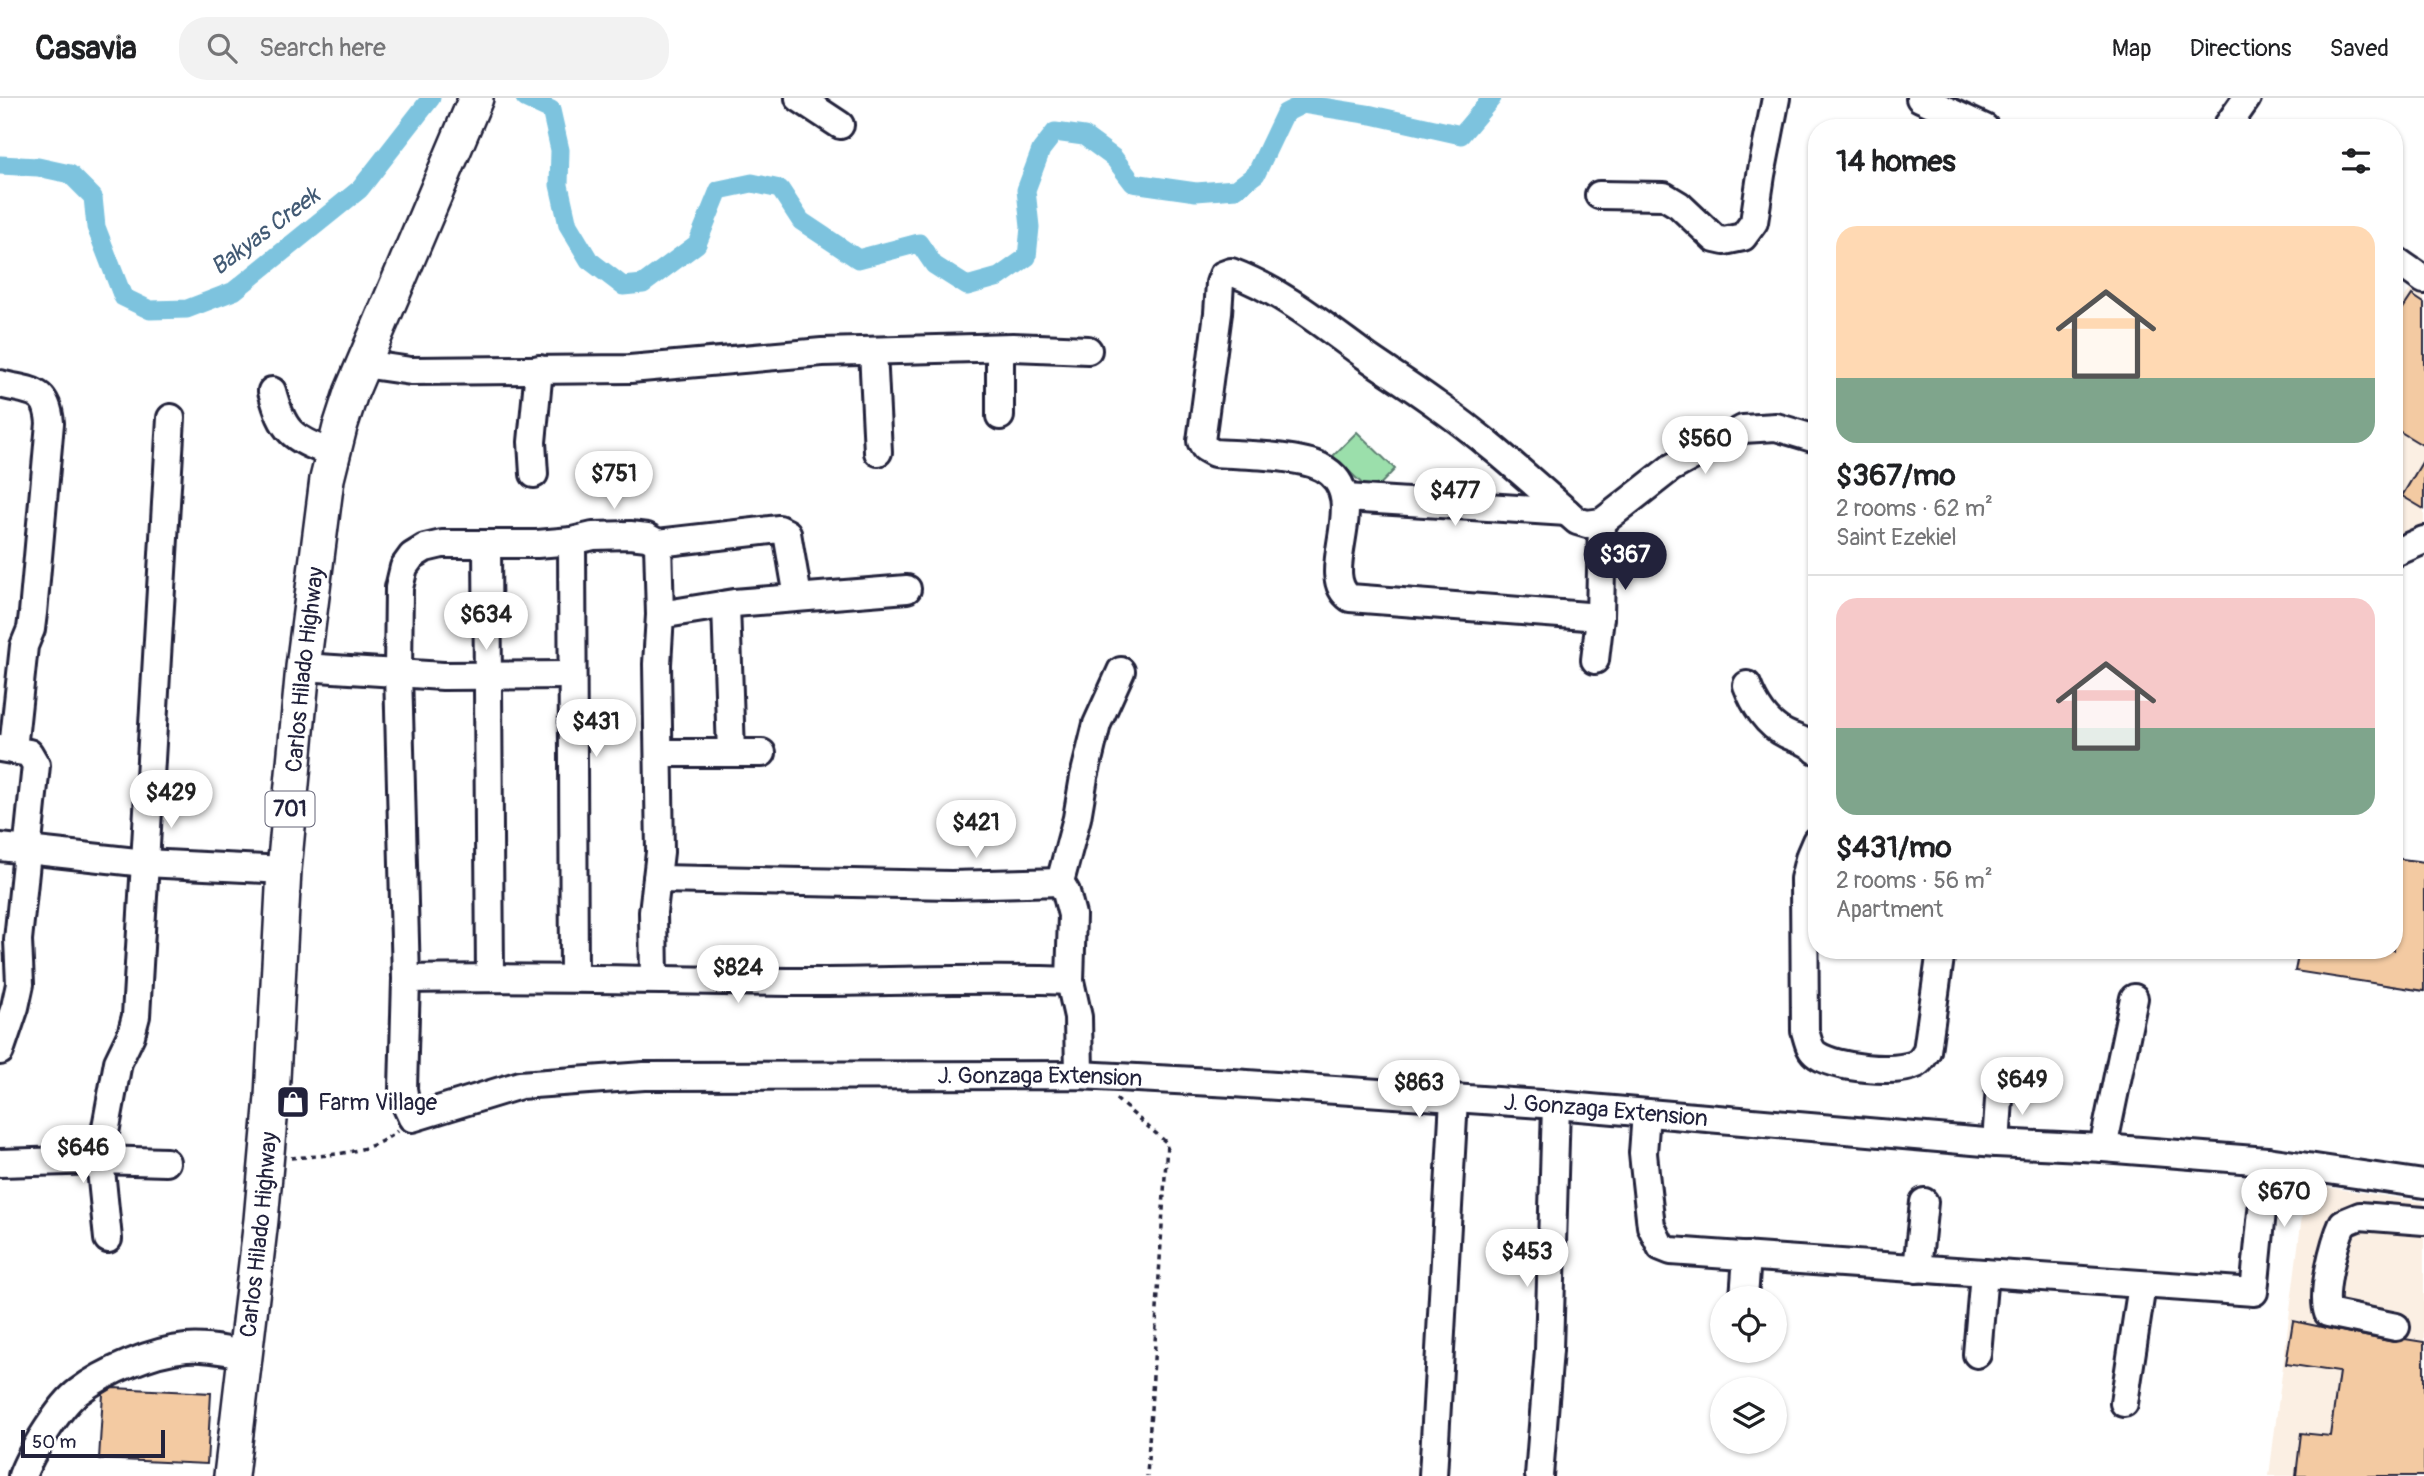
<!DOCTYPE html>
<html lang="en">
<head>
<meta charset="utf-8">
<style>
  body { margin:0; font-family:Pangolin,sans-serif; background:#f2f2f2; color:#202124; height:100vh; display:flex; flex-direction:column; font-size:26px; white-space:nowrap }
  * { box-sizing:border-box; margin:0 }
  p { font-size:23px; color:#757577 }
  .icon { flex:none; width:38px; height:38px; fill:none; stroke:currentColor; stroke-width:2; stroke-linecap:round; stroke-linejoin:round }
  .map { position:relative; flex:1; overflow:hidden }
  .sheet { position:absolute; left:1808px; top:21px; width:595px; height:840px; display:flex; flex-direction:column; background:#fff; border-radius:28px; box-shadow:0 2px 5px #0004 }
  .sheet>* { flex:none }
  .fabs { position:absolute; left:1710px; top:1188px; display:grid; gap:14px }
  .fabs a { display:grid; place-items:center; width:77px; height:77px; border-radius:50%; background:#fff; box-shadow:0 2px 5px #0004; font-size:35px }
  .scale { position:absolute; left:21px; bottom:18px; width:144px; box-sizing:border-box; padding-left:7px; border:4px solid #22223b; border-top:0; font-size:19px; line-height:24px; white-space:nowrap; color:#22223b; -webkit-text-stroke:5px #fff; paint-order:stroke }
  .price { position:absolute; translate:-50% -60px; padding:0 16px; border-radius:24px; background:#fff; color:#222; font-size:23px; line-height:46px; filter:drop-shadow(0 2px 4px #0008) }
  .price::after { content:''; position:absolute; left:50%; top:42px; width:21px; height:16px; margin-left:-10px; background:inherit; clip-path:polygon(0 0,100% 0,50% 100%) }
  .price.active { background:#22223b; color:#fff }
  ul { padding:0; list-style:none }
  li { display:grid; align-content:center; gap:14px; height:371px; padding:0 28px }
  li+li { border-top:2px solid #e0e0e0 }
  li span { display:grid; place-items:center; height:217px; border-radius:21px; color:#555 }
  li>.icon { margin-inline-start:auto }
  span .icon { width:126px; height:126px; fill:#fffc; stroke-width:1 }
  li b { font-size:30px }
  h2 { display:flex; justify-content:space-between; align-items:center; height:84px; padding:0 28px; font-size:30px }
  header { display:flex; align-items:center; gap:42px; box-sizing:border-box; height:98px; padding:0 35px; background:#fff; border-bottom:2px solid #e0e0e0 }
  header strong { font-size:33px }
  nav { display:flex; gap:38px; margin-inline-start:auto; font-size:24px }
  .search { width:490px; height:63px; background:#f2f2f2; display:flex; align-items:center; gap:18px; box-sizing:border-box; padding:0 24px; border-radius:28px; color:#757577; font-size:26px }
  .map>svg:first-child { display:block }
</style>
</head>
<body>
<header>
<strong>Casavia</strong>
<div class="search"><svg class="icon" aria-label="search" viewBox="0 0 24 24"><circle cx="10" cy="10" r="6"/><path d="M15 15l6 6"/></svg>Search here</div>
<nav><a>Map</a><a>Directions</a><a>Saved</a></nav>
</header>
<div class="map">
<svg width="2424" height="1378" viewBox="0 0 2424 1378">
  <rect width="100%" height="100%" fill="#fff"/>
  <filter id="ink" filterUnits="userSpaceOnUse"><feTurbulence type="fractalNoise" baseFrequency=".0143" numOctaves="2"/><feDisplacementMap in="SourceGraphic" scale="14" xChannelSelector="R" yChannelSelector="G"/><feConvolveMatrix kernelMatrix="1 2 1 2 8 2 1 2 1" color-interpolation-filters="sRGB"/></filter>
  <g filter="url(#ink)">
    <g fill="#fbefe3">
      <polygon points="2414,187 2424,194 2424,437 2394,450 2394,212"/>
      <polygon points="2306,1086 2424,1104 2424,1378 2269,1378"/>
    </g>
    <polygon fill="#9bdfab" stroke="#5e8073" stroke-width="2" points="1357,334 1395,371 1372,395 1333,358"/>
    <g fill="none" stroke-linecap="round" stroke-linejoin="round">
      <g stroke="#7dc3de" stroke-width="19">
        <polyline points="525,0 551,12 560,52 559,87 568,127 589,162 623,188 643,186 697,146 719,92 752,85 780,91 801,123 858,161 919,145 934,167 967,188 999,179 1027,159 1030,129 1026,92 1041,52 1055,34 1084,38 1114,60 1133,85 1196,94 1236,91 1256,76 1285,15 1303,6 1372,17 1461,37 1492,0"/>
        <polyline points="0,67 38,69 70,76 93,99 96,129 123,199 150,212 187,211 234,193 360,91 431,0"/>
      </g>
    </g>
    <g fill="#f3caa2" stroke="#22223b" stroke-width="2">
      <polygon points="2412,197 2424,205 2424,348 2394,330 2394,224"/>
      <polygon points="2424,361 2424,411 2402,398"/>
      <polygon points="2394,760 2424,764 2424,893 2295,873 2299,852 2394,852"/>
      <polygon points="2293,1223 2393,1244 2405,1241 2424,1244 2424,1378 2296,1378 2301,1335 2330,1338 2339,1274 2286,1266"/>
      <polygon points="113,1290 211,1295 207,1366 99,1361 103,1296"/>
    </g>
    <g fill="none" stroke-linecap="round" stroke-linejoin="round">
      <defs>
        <g id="minor">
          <polyline points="799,0 840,27"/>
          <polyline points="1920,0 1985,30"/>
          <polyline points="2226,30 2247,0"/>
          <polyline points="1599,97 1664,98 1679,107 1715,141 1724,143 1743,139 1754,124 1761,77 1776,0"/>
          <polyline points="2394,161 2424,182"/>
          <polyline points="1000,250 1000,318"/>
          <polyline points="873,253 878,354"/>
          <polyline points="363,266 411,273 630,271 822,254 1013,249 1088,252"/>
          <path d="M0,286c30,8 47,3 50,39l-17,190 -2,16 -7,17 -11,103"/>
          <path d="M272,293c12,44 20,46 61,63"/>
          <polyline points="534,376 532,344 539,271"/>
          <polyline points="1346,400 1567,414"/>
          <polyline points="572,443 574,880"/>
          <polyline points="487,446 490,879"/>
          <polyline points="2394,455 2424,442"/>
          <path id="s1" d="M798,499l-11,-64 -8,-4 -121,14 -11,-6 -17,-2 -37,1 -21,5 -35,3h-95l-17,4 -13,8 -8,11 -5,21 -1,84 8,307 -3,110 3,16 6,13 108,-33 124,-9 435,-1 154,8 323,22 440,38 107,5 164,13 157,23"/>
          <polyline points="726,507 731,655"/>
          <polyline points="660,517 734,505 907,491"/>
          <path d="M1600,519l-250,-19c-36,-25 26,-103 -29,-131 -25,-12 -78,-12 -107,-14l-9,-5 -4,-7 17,-128 2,-30 3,-8 8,-3c51,19 92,53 136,85 23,16 47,31 70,48 50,35 94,76 140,116l10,3 15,-2 69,-54 72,-39 33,-2 40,12"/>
          <polyline points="1595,562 1600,519 1602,424"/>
          <polyline points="303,569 443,578 572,577"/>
          <path d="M1747,587c7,19 20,40 39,49 12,6 21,6 30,16"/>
          <polyline points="0,650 29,655 36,667 18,842 20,886 15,909 0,953"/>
          <polyline points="659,655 762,655"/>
          <path d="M1816,743l-6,14 -6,24 1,152c3,9 4,19 12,24 19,13 79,19 99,9 5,-3 8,-8 11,-13l14,-101"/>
          <polyline points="0,749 145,765 284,772"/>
          <polyline points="657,781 951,787 1060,784 1066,794 1072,817 1070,883 1078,919 1079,977"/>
          <polyline points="1060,784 1077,720 1084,679 1097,626 1121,573"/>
          <path d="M406,881c128,-3 255,2 383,3 93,1 188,-5 281,-1"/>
          <polyline points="654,881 653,814 660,754 657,566 660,517 658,445"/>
          <polyline points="1646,1015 1643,1055 1645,1075 1651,1128 1661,1149 1671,1153 2254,1194 2267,1063"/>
          <polyline points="1996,1045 2000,988"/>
          <polyline points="2103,1050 2134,900"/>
          <polyline points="0,1065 100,1062 166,1064"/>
          <polyline points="108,1141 100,1062 118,964 131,937 136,918 171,320"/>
          <polyline points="1917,1171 1924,1104"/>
          <polyline points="1744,1200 1747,1158"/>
          <path d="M2396,1229l-68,-14c-7,-19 6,-70 15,-90l17,-7 64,5"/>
          <polyline points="1977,1256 1984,1175"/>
          <polyline points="2124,1305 2142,1187"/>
          <path d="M22,1378c8,-22 38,-71 56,-84 27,-21 75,-41 108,-44 20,-2 39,3 59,6"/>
          <polyline points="1433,1378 1454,1001"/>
          <polyline points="1539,1378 1549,1252 1556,1007"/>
        </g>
        <g id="major">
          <path id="s2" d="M231,1378l30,-256 11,-123 12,-227 19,-203 24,-188 13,-52 11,-34 125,-295"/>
        </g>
      </defs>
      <use href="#minor" stroke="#22223b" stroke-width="32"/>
      <use href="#major" stroke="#22223b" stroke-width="38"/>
      <g stroke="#22223b" stroke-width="3.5" stroke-dasharray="5 5" stroke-linecap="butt">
        <polyline points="1116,1001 1167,1045 1147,1378"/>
        <path d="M291,1060c36,-3 77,-3 106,-27"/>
      </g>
      <use href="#minor" stroke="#fff" stroke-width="26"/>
      <use href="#major" stroke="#fff" stroke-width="33"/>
    </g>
  </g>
  <defs>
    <symbol id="shop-square" viewBox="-11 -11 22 22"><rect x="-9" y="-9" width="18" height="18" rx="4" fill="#22223b" stroke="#fff"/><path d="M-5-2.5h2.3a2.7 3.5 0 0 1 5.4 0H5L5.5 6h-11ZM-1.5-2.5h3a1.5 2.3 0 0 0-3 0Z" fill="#fff"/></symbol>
  </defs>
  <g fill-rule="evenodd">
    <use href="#shop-square" x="274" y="985" width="38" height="38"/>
  </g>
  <g text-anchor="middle" stroke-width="7" stroke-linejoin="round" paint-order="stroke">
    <rect fill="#fff" stroke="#646476" stroke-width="2" x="265.5" y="693.5" width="49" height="35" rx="5"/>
    <g font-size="21" font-weight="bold" fill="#22223b">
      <text x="290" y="718">701</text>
    </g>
    <g font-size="23" fill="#22223b" stroke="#fff">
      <text dy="8" stroke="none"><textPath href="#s2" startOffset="810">Carlos Hilado Highway</textPath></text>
      <text dy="8" stroke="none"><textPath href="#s1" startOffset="1647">J. Gonzaga Extension</textPath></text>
      <text dy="8" stroke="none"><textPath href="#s1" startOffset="2214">J. Gonzaga Extension</textPath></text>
      <text dy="8" stroke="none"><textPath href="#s2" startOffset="243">Carlos Hilado Highway</textPath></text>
    </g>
    <g font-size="23" fill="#22223b" stroke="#fff" text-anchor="start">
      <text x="318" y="1012">Farm Village</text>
    </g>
    <g font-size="24" font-style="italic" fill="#425a74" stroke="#fff">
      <text transform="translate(265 133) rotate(-37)" y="8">Bakyas Creek</text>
    </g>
  </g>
</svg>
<div class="fabs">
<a><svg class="icon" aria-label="locate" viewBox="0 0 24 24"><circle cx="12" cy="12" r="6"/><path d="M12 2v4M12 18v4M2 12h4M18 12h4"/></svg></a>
<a><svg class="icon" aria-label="layers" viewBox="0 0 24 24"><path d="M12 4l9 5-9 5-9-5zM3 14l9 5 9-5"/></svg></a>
</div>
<div class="scale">50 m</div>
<b class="price" style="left:1705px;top:378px">$560</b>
<b class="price" style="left:614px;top:413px">$751</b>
<b class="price" style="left:1455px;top:430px">$477</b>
<b class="price active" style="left:1625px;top:494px">$367</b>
<b class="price" style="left:486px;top:554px">$634</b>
<b class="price" style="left:596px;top:661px">$431</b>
<b class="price" style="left:171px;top:732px">$429</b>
<b class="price" style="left:976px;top:762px">$421</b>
<b class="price" style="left:738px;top:907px">$824</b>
<b class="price" style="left:2022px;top:1019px">$649</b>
<b class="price" style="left:1419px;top:1022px">$863</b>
<b class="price" style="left:83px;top:1087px">$646</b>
<b class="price" style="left:2284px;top:1131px">$670</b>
<b class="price" style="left:1527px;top:1191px">$453</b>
<section class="sheet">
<h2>14 homes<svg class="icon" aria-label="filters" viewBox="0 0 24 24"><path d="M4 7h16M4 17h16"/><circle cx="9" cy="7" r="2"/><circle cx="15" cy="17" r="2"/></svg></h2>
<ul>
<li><span style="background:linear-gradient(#ffd9b3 70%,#7fa58c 0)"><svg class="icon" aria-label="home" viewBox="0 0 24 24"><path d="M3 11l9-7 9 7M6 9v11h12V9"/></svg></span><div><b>$367/mo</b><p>2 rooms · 62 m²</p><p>Saint Ezekiel</p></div></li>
<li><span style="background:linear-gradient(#f6c9c9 60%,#7fa58c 0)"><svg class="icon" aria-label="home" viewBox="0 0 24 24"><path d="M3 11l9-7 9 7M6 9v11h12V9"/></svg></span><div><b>$431/mo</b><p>2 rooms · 56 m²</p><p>Apartment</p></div></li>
</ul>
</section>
</div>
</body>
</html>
